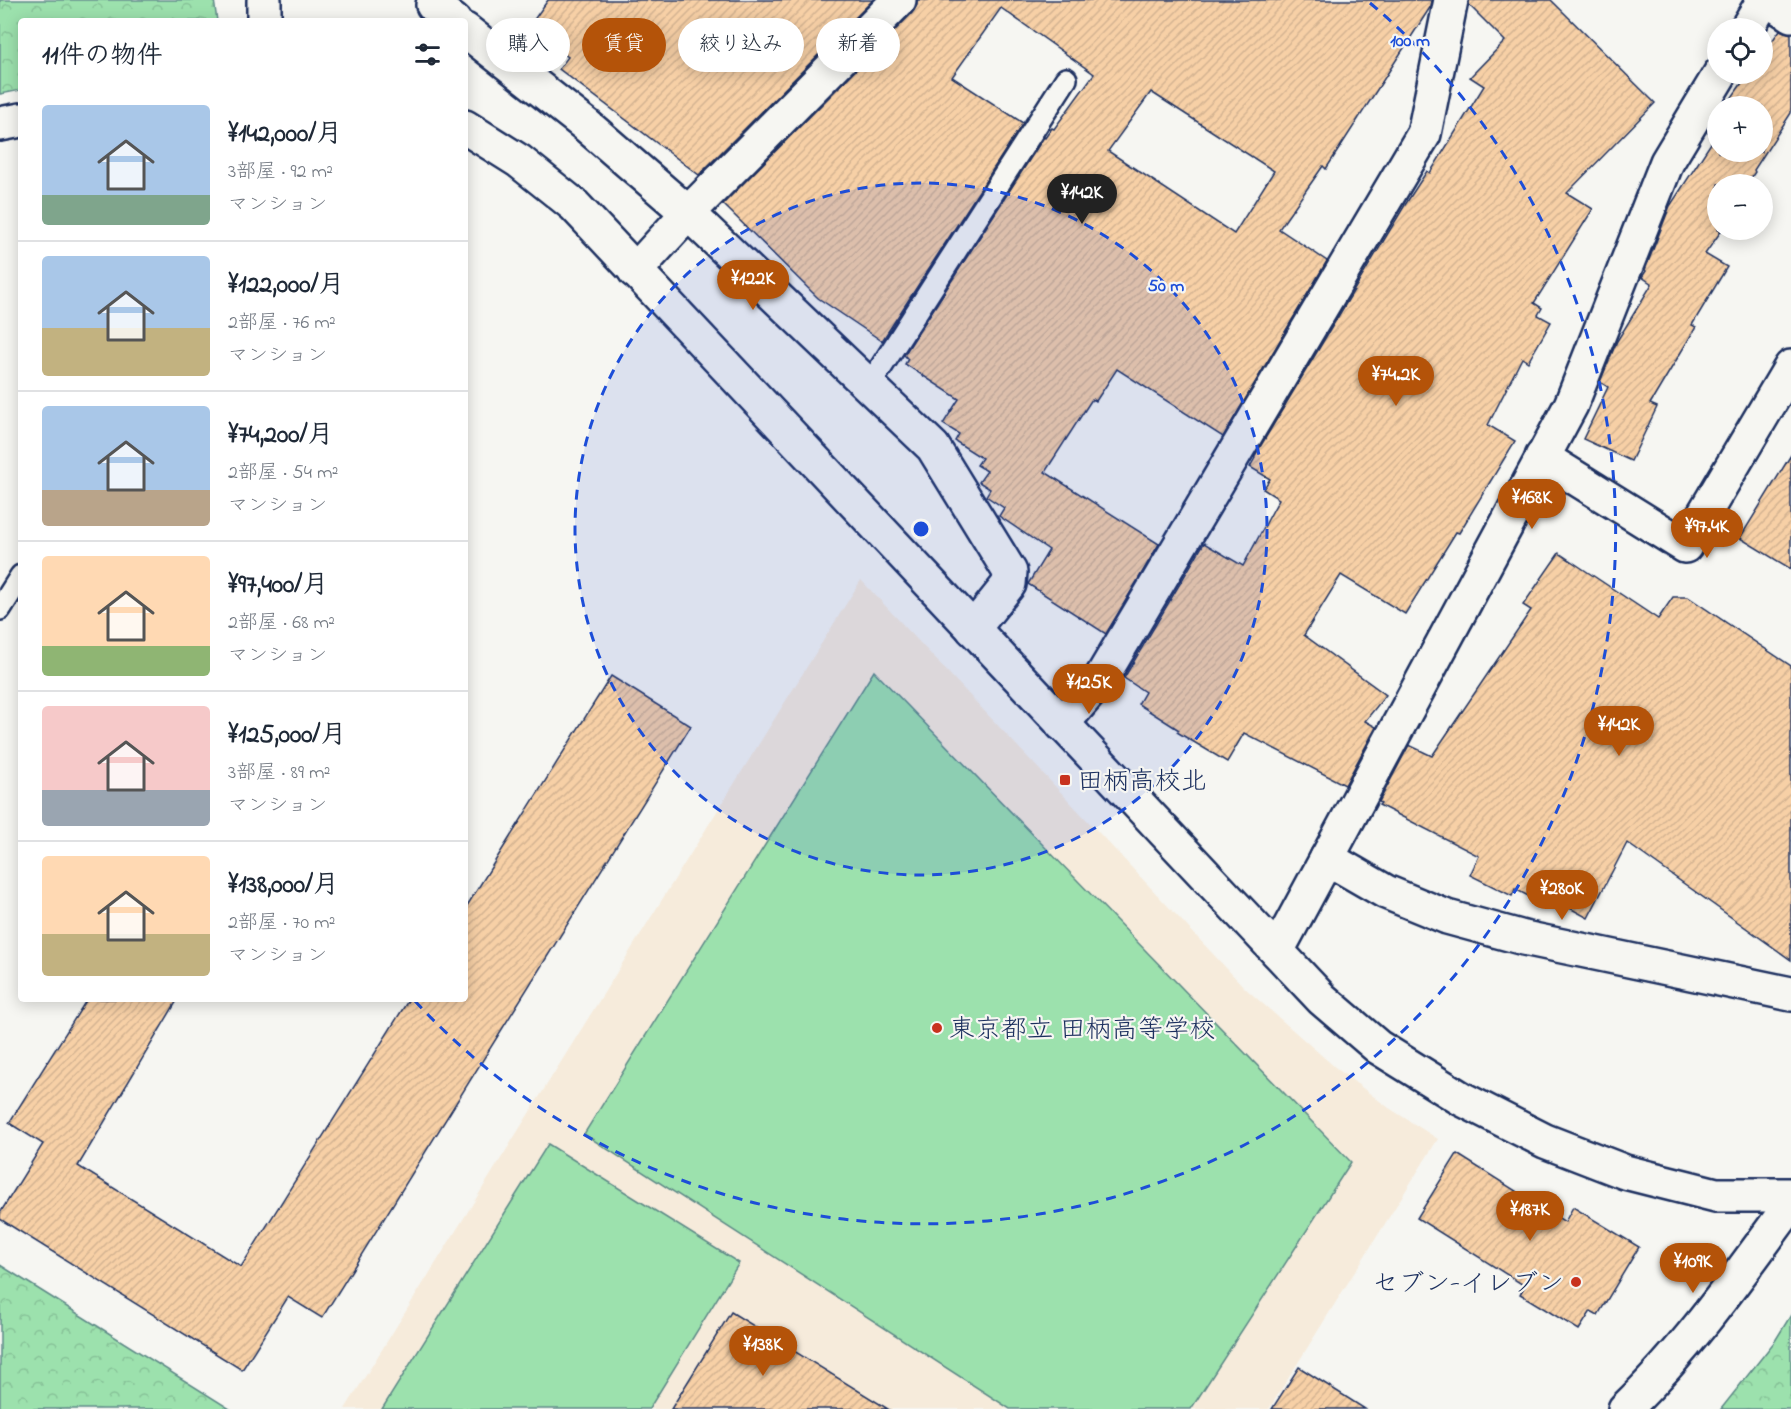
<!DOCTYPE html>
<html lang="ja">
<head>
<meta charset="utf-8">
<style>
  body { margin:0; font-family:"Indie Flower","Klee One",sans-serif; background:#f2f2f3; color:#1f2937; height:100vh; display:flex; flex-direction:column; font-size:22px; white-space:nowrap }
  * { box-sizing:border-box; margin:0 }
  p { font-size:20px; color:#747a83 }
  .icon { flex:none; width:33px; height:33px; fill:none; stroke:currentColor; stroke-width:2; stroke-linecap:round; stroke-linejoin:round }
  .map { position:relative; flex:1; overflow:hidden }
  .sheet { position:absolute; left:18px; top:18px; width:450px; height:984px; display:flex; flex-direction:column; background:#fff; border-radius:6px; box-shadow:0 3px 15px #0003 }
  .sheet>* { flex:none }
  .banner { position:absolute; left:486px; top:18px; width:570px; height:54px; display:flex; gap:12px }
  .fabs { position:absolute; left:1707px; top:18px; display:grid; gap:12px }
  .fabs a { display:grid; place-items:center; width:66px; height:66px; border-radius:50%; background:#fff; box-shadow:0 3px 15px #0003; font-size:30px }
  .price { position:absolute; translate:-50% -51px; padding:0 14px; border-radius:21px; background:#b45309; color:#fff; font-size:20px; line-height:39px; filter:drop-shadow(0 2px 3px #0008) }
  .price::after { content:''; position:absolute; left:50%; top:36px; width:18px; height:14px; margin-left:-9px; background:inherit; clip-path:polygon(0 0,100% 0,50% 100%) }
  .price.current { background:#222; color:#fff }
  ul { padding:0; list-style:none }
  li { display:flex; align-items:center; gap:18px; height:150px; padding:0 24px }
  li+li { border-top:2px solid #e0e1e3 }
  li span { display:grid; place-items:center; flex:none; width:168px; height:120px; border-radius:6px; color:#555 }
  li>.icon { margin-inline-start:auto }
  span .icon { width:72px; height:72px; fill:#fffc; stroke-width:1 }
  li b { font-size:26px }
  h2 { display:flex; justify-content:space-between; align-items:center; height:72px; padding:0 24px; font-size:26px }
  .tag { padding:0 21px; border-radius:27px; background:#fff; box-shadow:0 3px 15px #0003; font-size:21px; line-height:54px }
  .tag.current { background:#b45309; color:#fff }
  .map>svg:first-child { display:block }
</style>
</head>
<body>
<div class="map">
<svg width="1791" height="1409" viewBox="0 0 1791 1409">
  <defs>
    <pattern id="park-crowns" width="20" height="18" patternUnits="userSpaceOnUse" patternTransform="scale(1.5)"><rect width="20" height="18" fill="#9ce1ad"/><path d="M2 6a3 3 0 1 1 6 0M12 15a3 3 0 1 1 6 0" fill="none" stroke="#86c197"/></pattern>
    <pattern id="building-hatch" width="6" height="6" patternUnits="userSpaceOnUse" patternTransform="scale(1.5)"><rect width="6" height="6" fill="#f7d0a6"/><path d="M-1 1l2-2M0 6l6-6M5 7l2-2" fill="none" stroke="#d3b391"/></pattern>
  </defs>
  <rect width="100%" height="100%" fill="#f6f6f2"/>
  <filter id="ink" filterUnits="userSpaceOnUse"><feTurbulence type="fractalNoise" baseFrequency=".0167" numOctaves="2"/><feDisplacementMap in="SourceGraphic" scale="12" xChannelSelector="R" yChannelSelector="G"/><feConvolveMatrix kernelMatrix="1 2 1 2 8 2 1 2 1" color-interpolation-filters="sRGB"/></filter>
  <g filter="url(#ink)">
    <polygon fill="#f6ebdb" points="861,580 1245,988 1336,1068 1389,1108 1438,1139 1269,1409 345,1409"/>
    <g fill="url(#park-crowns)" stroke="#5c8886" stroke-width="1.5">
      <polygon points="0,0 214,0 217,21 21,21 21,90 0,94"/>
      <polygon points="0,1265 230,1409 0,1409"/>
      <polygon points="1791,1315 1791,1409 1721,1409 1775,1341"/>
    </g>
    <g fill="#9ce1ad" stroke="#5c8886" stroke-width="1.5">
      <polygon points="874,671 1351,1162 1191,1409 1010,1409 584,1134"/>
      <polygon points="548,1144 739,1263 649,1409 382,1409"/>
    </g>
    <g fill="url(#building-hatch)" stroke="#1b2f5e" stroke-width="1.5" fill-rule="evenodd">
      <polygon points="548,0 873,0 699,175 559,69 568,57 528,28"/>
      <path d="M917,0h515l-1,6 -105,163 -3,-3 -44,63 48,32 -104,176 -106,-68 -21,32 -4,-2 -47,73 114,72 -53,90 -78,-50 21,-34 -50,-34 5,-8 -18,-12 4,-7 -11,-7 8,-11 -10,-6 5,-7 -27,-17 4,-7 -16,-10 16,-25 -54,-35 3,-5 -4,-4 140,-218 1,1 7,-10 2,1 40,-55 -93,-66 -49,69 71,46 -141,218 -64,-43 -95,-94 189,-191 5,-8zM1151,92l123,79 -40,63 -126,-83z"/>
      <polygon points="1469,0 1551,0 1655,103 1567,193 1593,209 1534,303 1542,308 1538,315 1551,322 1528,362 1522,358 1488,425 1515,441 1459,533 1456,532 1405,614 1341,575 1304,635 1386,695 1365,721 1376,727 1345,785 1244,733 1227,762 1177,732 1179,730 1138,704 1145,692 1124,678 1204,543 1243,566 1279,499 1263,489 1270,479 1250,467 1255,458 1254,457 1405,205 1427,171 1430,173 1484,86 1470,77 1505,41 1469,5"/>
      <polygon points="1780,30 1791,34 1791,113 1754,170 1755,172 1747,184 1718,184 1718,230 1722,230 1705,254 1727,267 1692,325 1696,327 1650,404 1657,407 1631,461 1583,439 1608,387 1600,382 1617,341 1652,284 1642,277 1646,271 1645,270 1670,206 1715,137 1708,133 1718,120 1718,152 1762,152 1762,106 1726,106 1748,74 1762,74 1762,55"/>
      <polygon points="1791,455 1791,569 1740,538"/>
      <polygon points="1559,553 1658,619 1673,597 1688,597 1791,666 1791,960 1627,843 1588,918 1542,893 1538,901 1515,889 1512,896 1470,875 1479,856 1379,805 1381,803 1379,802 1409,745 1432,756 1531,610 1523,605"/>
      <polygon points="611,676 691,726 322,1318 288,1297 242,1370 0,1219 0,1213 43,1144 9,1123 87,999 178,999 78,1166 241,1267 409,999 465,999 465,909"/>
      <polygon points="1457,1154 1565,1222 1573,1207 1639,1247 1598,1315 1591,1311 1579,1330 1520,1294 1525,1286 1417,1218"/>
      <polygon points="731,1312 888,1409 671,1409"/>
      <polygon points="1299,1367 1365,1409 1272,1409"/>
    </g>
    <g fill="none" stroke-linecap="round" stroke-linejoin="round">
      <defs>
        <g id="service">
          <polyline points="869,386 1066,79"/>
          <polyline points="0,609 21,576"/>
        </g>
        <g id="minor">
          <polyline points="264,0 264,21"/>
          <polyline points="1768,0 1791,15"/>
          <polyline points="433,5 454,21"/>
          <polyline points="1747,28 1764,0"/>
          <polyline points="465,30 586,125 688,213 933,447 1010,572 1009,584 973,629"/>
          <polyline points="635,271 688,213 899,0"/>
          <polyline points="1542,457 1685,546 1791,367"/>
          <polyline points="1062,724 1100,680 1424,134 1451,0"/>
          <polyline points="1327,858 1386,892 1447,917 1524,938 1791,994"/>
          <polyline points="1277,951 1571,405 1667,162 1720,74"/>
        </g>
        <g id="tertiary">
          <polyline points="0,124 21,120"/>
          <polyline points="465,127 519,161 574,205 1322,999 1378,1047 1462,1099 1545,1141 1625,1172 1716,1195 1791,1195"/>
          <path d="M1625,1409c63,-61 114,-134 166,-205"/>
        </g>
      </defs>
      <use href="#service" stroke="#1b2f5e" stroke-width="26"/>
      <use href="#minor" stroke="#1b2f5e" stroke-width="38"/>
      <use href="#tertiary" stroke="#1b2f5e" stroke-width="38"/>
      <use href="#service" stroke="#f6f6f2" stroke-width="21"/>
      <use href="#minor" stroke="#f6f6f2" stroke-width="33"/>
      <use href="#tertiary" stroke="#f6f6f2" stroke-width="33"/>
    </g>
  </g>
  <circle cx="921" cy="529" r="346" fill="#1d4ed8" fill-opacity=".12"/>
  <g fill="none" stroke="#1d4ed8" stroke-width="3" stroke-dasharray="10 8">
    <circle cx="921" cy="529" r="346"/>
    <path d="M1370 3A692 692 0 1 1 415 1001"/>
  </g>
  <g fill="#c8321e" stroke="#f6f6f2" stroke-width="2">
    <rect x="1059" y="774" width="12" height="12" rx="3"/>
    <circle cx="937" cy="1028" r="6"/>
    <circle cx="1576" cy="1282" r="6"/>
  </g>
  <g text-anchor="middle" stroke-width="4.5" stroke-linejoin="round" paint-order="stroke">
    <g font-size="26" fill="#1b2f5e" stroke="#f6f6f2" text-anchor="start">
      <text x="1077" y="789">田柄高校北</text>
      <text x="949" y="1037">東京都立 田柄高等学校</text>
      <text x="1564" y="1291" text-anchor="end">セブン-イレブン</text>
    </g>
  </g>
  <circle cx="921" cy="529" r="9" fill="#1d4ed8" stroke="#f6f6f2" stroke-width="3"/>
  <g font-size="18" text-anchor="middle" font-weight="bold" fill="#1d4ed8" stroke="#f6f6f2" stroke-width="4.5" stroke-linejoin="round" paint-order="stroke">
    <text x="1410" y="46">100 m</text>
    <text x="1166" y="291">50 m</text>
  </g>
</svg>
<div class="fabs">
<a><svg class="icon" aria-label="locate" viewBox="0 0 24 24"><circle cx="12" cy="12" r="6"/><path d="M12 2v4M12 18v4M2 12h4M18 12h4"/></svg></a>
<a>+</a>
<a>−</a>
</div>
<b class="price current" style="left:1082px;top:225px">¥142K</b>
<b class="price" style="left:753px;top:311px">¥122K</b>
<b class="price" style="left:1396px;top:407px">¥74.2K</b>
<b class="price" style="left:1532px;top:530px">¥168K</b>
<b class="price" style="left:1707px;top:559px">¥97.4K</b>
<b class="price" style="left:1089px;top:715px">¥125K</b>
<b class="price" style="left:1619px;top:757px">¥142K</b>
<b class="price" style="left:1562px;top:921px">¥280K</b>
<b class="price" style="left:1530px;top:1242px">¥187K</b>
<b class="price" style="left:1693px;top:1294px">¥109K</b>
<b class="price" style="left:763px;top:1377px">¥138K</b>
<div class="banner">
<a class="tag">購入</a>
<a class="tag current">賃貸</a>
<a class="tag">絞り込み</a>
<a class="tag">新着</a>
</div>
<section class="sheet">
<h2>11件の物件<svg class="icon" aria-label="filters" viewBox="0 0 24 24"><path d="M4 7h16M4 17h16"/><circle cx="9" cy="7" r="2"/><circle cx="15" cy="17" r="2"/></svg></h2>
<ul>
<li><span style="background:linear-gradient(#a9c7e8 75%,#7fa58c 0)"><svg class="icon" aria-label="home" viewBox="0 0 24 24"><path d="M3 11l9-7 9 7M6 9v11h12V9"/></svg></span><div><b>¥142,000/月</b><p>3部屋 · 92 m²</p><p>マンション</p></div></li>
<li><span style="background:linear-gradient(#a9c7e8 60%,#c2b280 0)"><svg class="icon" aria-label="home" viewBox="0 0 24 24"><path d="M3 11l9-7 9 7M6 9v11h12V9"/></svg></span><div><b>¥122,000/月</b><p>2部屋 · 76 m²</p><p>マンション</p></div></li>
<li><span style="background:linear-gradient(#a9c7e8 70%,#b9a48a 0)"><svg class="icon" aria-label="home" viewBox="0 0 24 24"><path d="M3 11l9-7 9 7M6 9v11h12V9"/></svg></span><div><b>¥74,200/月</b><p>2部屋 · 54 m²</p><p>マンション</p></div></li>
<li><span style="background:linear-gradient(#ffd9b3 75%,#8fb573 0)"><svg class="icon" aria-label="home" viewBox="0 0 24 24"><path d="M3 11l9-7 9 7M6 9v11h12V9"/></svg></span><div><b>¥97,400/月</b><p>2部屋 · 68 m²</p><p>マンション</p></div></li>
<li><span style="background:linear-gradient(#f6c9c9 70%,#9aa5b1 0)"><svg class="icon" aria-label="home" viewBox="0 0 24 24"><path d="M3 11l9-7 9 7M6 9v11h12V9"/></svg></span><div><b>¥125,000/月</b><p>3部屋 · 89 m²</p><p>マンション</p></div></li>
<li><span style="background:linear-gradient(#ffd9b3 65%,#c2b280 0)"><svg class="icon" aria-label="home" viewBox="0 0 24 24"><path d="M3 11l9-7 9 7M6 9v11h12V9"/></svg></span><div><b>¥138,000/月</b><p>2部屋 · 70 m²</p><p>マンション</p></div></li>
</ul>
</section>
</div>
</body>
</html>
